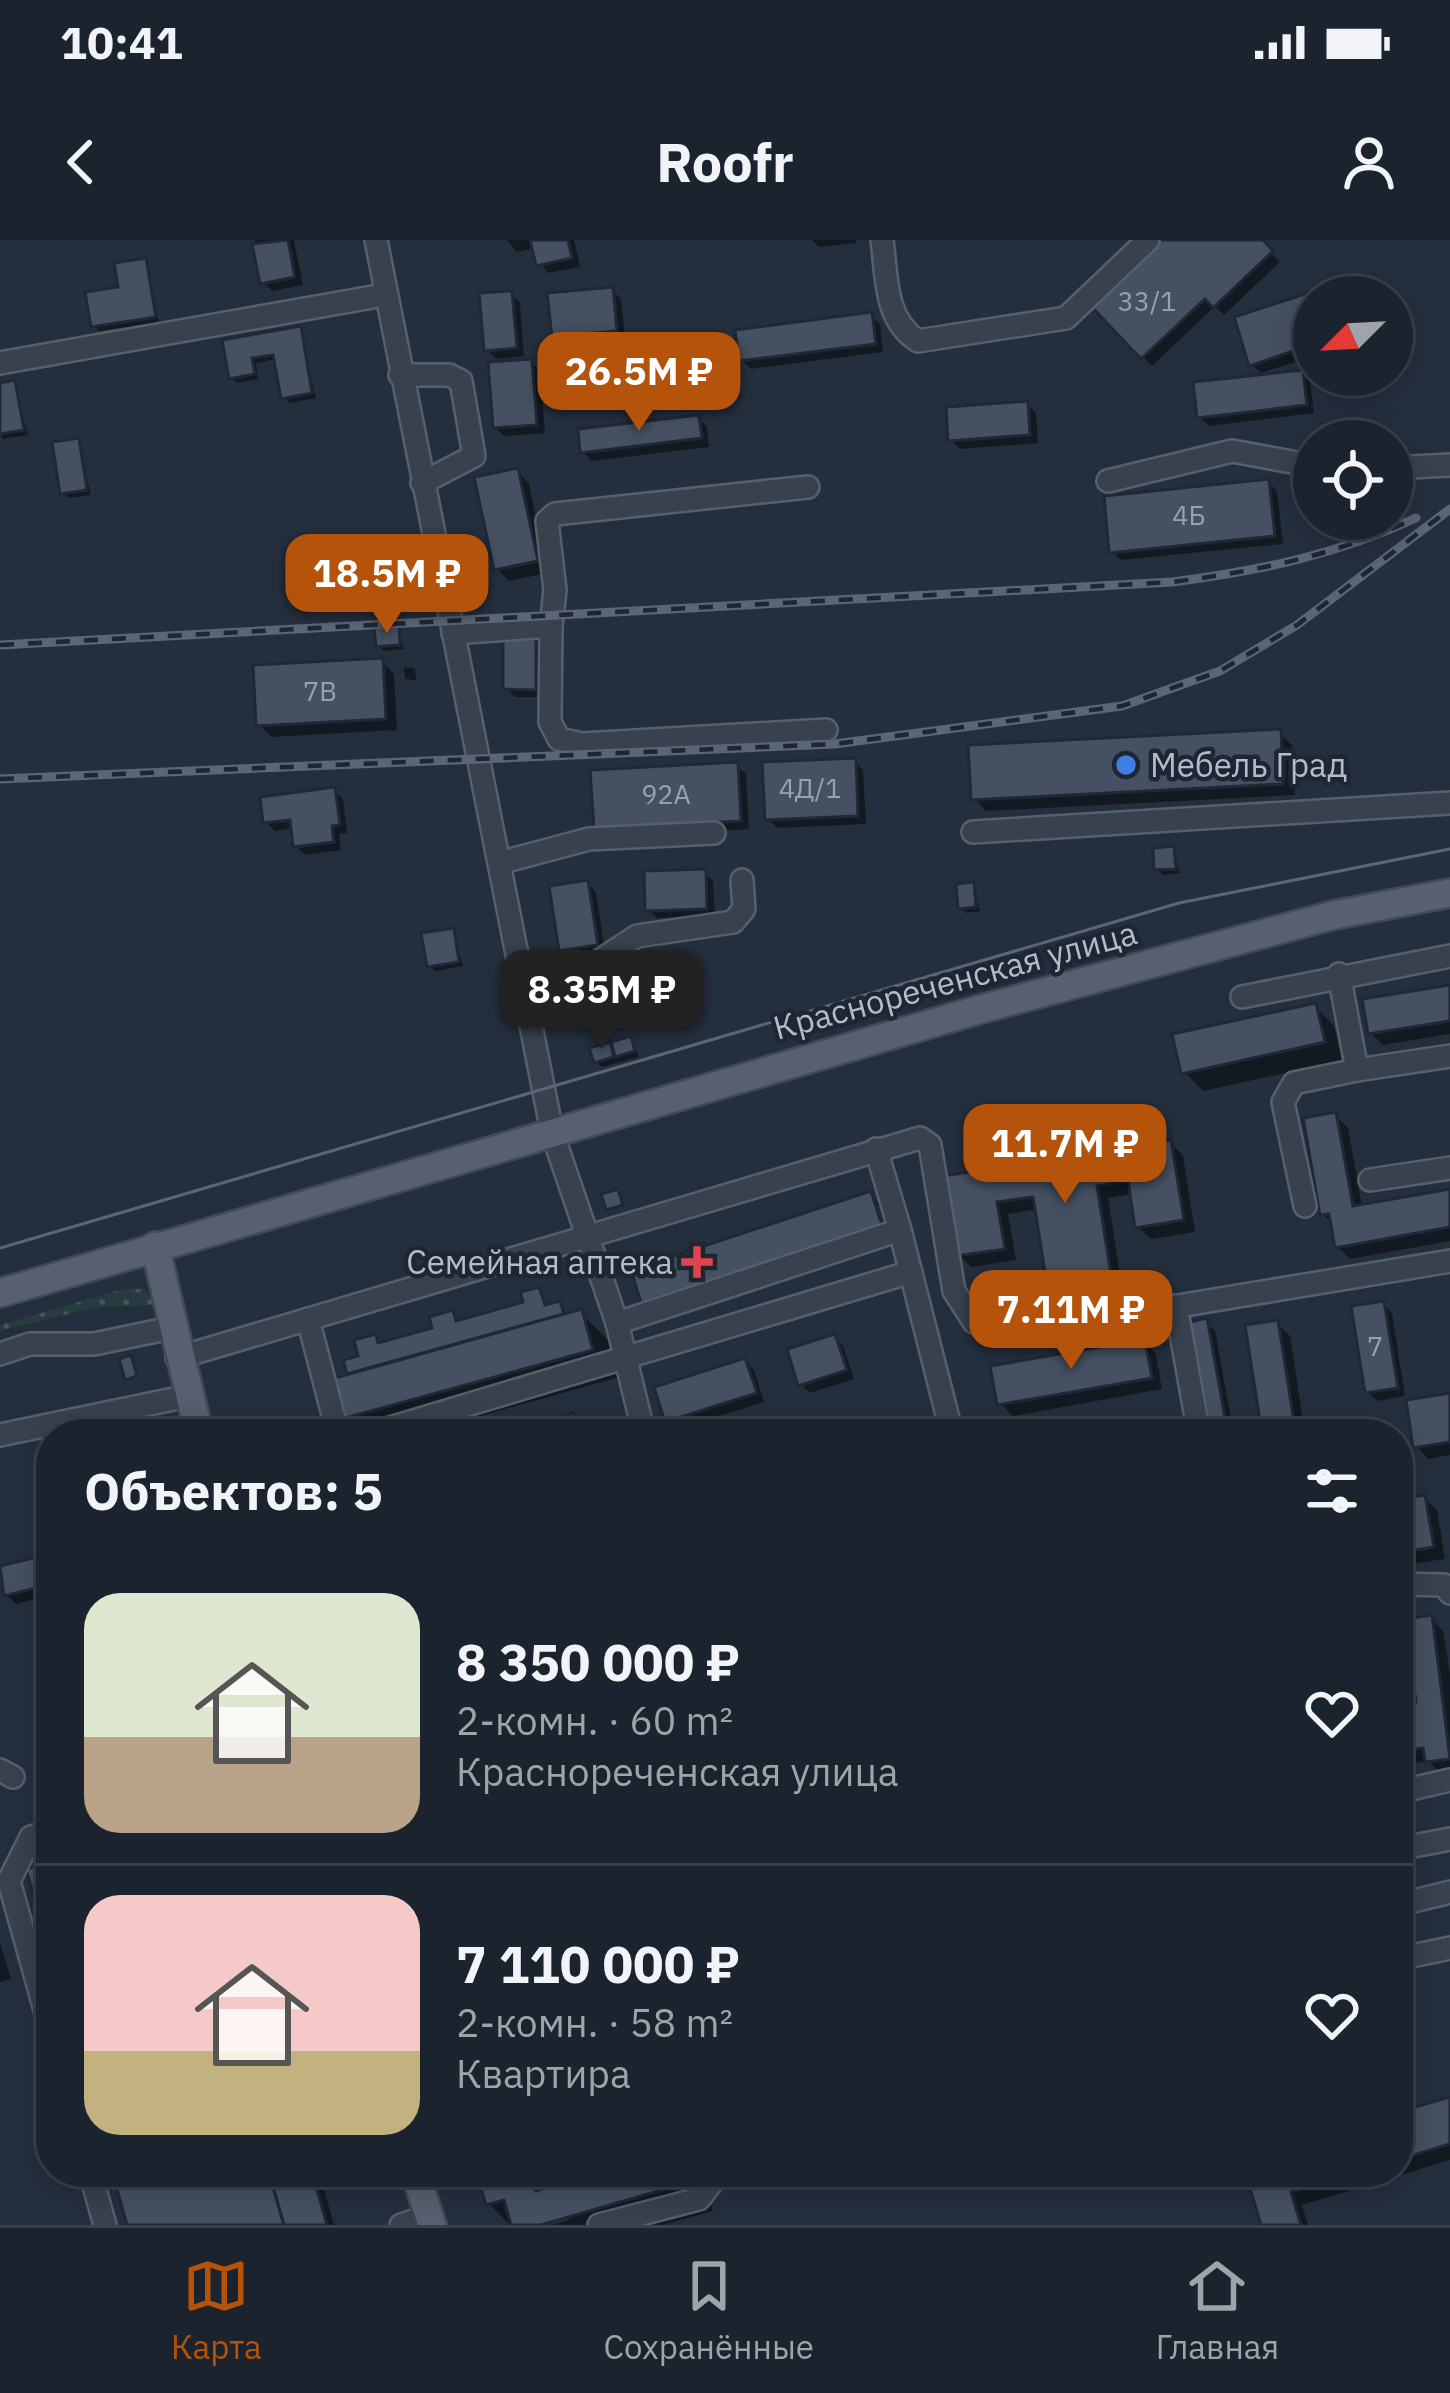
<!DOCTYPE html>
<html lang="ru">
<head>
<meta charset="utf-8">
<style>
  body { margin:0; font-family:"IBM Plex Sans",sans-serif; background:#282f3a; color:#f1f3f6; height:100vh; display:flex; flex-direction:column; font-size:45px; white-space:nowrap }
  * { box-sizing:border-box; margin:0 }
  p { font-size:39px; color:#a0a4aa }
  .icon { flex:none; width:66px; height:66px; fill:none; stroke:currentColor; stroke-width:2; stroke-linecap:round; stroke-linejoin:round }
  .map { position:relative; flex:1; overflow:hidden }
  .panel { position:absolute; left:36px; top:1179px; width:1377px; height:768px; display:flex; flex-direction:column; background:#1b232e; border-radius:48px; box-shadow:0 6px 30px #0003,0 0 0 3px #39404a }
  .panel>* { flex:none }
  .needle { width:78px; rotate:246deg }
  .tools { position:absolute; left:1293px; top:36px; display:grid; gap:24px }
  .tools a { display:grid; place-items:center; width:120px; height:120px; border-radius:50%; background:#1b232e; box-shadow:0 6px 30px #0003,0 0 0 3px #39404a; font-size:60px }
  .price { position:absolute; translate:-50% -102px; padding:0 27px; border-radius:24px; background:#b45309; color:#fff; font-size:39px; line-height:78px; filter:drop-shadow(0 3px 6px #0008) }
  .price::after { content:''; position:absolute; left:50%; top:72px; width:36px; height:27px; margin-left:-18px; background:inherit; clip-path:polygon(0 0,100% 0,50% 100%) }
  .price.current { background:#222; color:#fff }
  ul { padding:0; list-style:none }
  li { display:flex; align-items:center; gap:36px; height:300px; padding:0 48px }
  li+li { border-top:3px solid #39404a }
  li span { display:grid; place-items:center; flex:none; width:336px; height:240px; border-radius:36px; color:#555 }
  li>.icon { margin-inline-start:auto }
  span .icon { width:144px; height:144px; fill:#fffc; stroke-width:1 }
  li b { font-size:51px }
  h2 { display:flex; justify-content:space-between; align-items:center; height:144px; padding:0 48px; font-size:51px }
  .status { display:flex; justify-content:space-between; align-items:center; height:84px; padding:0 60px; background:#1b232e; direction:ltr }
  .status svg { height:33px; fill:currentColor }
  header { display:flex; justify-content:space-between; align-items:center; height:156px; padding:0 48px; background:#1b232e; font-size:54px; font-weight:800 }
  .dock { display:flex; justify-content:space-around; align-items:center; height:168px; border-top:3px solid #39404a; background:#1b232e; font-size:33px; color:#a0a4aa }
  .dock a { display:grid; justify-items:center; gap:6px }
  .dock .current { color:#b45309 }
  .map>svg:first-child { display:block }
</style>
</head>
<body>
<div class="status"><b>10:41</b><svg viewBox="0 0 49 12"><path d="M0 12V9h3v3zM5 12V6h3v6zM10 12V3h3v9zM15 12V0h3v12zM26 1h20v11H26zM47 4h2v5h-2z"/></svg></div>
<header><svg class="icon" aria-label="back" viewBox="0 0 24 24"><path d="M15 5l-7 7 7 7"/></svg>Roofr<svg class="icon" aria-label="person" viewBox="0 0 24 24"><circle cx="12" cy="8" r="4"/><path d="M4 21q1-7 8-7t8 7"/></svg></header>
<div class="map">
<svg width="1450" height="1985" viewBox="0 0 1450 1985">
  <defs>
    <pattern id="grass-dots" width="8" height="8" patternUnits="userSpaceOnUse" patternTransform="scale(3)"><rect width="8" height="8" fill="#263c3f"/><path d="M2 2h.1M6 6h.1" fill="none" stroke="#435659" stroke-width="1.8" stroke-linecap="round"/></pattern>
  </defs>
  <rect width="100%" height="100%" fill="#242f3e"/>
  <polygon fill="url(#grass-dots)" points="123,1049 145,1049 156,1065 97,1067 0,1091 0,1085"/>
  <g fill="#0007">
    <polygon points="255,0 294,0 303,45 272,51 263,42"/>
    <polygon points="507,0 574,0 580,27 547,33 535,8 517,12"/>
    <polygon points="812,0 856,0 856,3 819,7"/>
    <polygon points="1163,0 1259,0 1280,22 1224,75 1215,66 1152,126 1094,65"/>
    <polygon points="145,21 159,82 99,91 94,86"/>
    <polygon points="612,50 621,59 625,99 563,105 554,96"/>
    <polygon points="511,54 520,63 524,116 496,119 487,110"/>
    <polygon points="1307,56 1314,63 1314,116 1261,133 1252,124"/>
    <polygon points="871,75 880,84 883,112 751,129 742,120"/>
    <polygon points="299,90 316,158 289,163 284,157 277,119 256,123 258,139 237,143 231,137 225,102"/>
    <polygon points="664,110 673,119 675,146 575,157 566,148"/>
    <polygon points="531,122 540,131 545,193 504,196 495,187"/>
    <polygon points="1301,133 1310,142 1314,173 1209,186 1200,177"/>
    <polygon points="14,143 28,195 2,199 0,146"/>
    <polygon points="1027,164 1036,173 1038,203 960,209 951,200"/>
    <polygon points="698,178 707,187 709,207 592,221 583,212"/>
    <polygon points="78,202 91,255 69,258 63,253"/>
    <polygon points="517,231 529,244 548,333 509,341 497,329"/>
    <polygon points="1268,242 1277,251 1283,304 1121,320 1112,311"/>
    <polygon points="397,389 404,409 384,411 379,406"/>
    <polygon points="535,402 544,411 544,457 515,457 506,448"/>
    <polygon points="382,421 394,434 397,490 271,497 259,484"/>
    <polygon points="404,427 415,429 416,440 405,439"/>
    <polygon points="1279,493 1292,505 1295,555 986,571 974,558"/>
    <polygon points="854,521 863,530 866,584 777,588 768,579"/>
    <polygon points="736,525 746,534 749,589 606,597"/>
    <polygon points="334,550 343,559 347,593 339,594 341,610 305,615 296,606 294,588 275,591 266,582"/>
    <polygon points="1173,609 1180,633 1163,635 1157,629"/>
    <polygon points="704,632 713,641 715,676 657,678 648,669"/>
    <polygon points="587,643 596,652 605,713 571,718 562,709"/>
    <polygon points="973,645 980,671 966,673 961,667"/>
    <polygon points="453,691 463,726 435,731 429,725"/>
    <polygon points="1450,748 1450,794 1383,805 1371,793"/>
    <polygon points="1315,766 1334,786 1342,821 1203,851 1184,832"/>
    <polygon points="630,799 639,817 602,827 596,822 593,810"/>
    <polygon points="1335,875 1348,888 1362,967 1450,952 1450,1001 1350,1019 1337,1006 1334,985 1323,974"/>
    <polygon points="1170,903 1183,915 1195,992 1151,999 1138,987 1133,954 1108,958 1123,1053 1063,1062 1051,1050 1038,969 1008,974 1016,1020 971,1027 959,1015 947,938"/>
    <polygon points="870,955 882,967 892,997 879,965 872,965 884,1000 657,1074 644,1062"/>
    <polygon points="538,1050 547,1068 559,1064 567,1077 581,1073 609,1101 620,1137 416,1194 361,1194 345,1178 350,1133 375,1097 381,1103 435,1090 452,1073 459,1083 527,1064"/>
    <polygon points="1383,1064 1392,1073 1405,1156 1377,1161 1368,1152"/>
    <polygon points="1206,1082 1215,1091 1234,1194 1214,1194"/>
    <polygon points="1277,1083 1290,1096 1305,1194 1265,1194"/>
    <polygon points="835,1097 843,1106 854,1139 810,1153 801,1144"/>
    <polygon points="1144,1102 1156,1114 1162,1149 1013,1176 1000,1163"/>
    <polygon points="745,1121 754,1130 764,1162 677,1189 668,1180"/>
    <polygon points="1450,1156 1450,1215 1428,1219 1416,1206"/>
    <polygon points="572,1177 581,1194 553,1194 550,1184"/>
    <polygon points="1424,1258 1437,1270 1445,1319 1398,1326 1398,1262"/>
    <polygon points="40,1319 49,1328 51,1355 16,1364 7,1355"/>
    <polygon points="1431,1378 1443,1391 1450,1434 1450,1532 1441,1534 1428,1521 1398,1526 1398,1468 1420,1465 1414,1426 1398,1428 1398,1392"/>
    <polygon points="0,1702 11,1739 0,1742"/>
    <polygon points="1450,1860 1450,1920 1302,1965 1308,1985 1264,1985 1248,1932 1398,1932 1398,1875"/>
    <polygon points="115,1932 319,1932 334,1985 130,1985"/>
    <polygon points="479,1932 548,1932 553,1949 610,1932 695,1932 704,1941 713,1971 663,1985 552,1985 569,1980 564,1975 510,1985 488,1963"/>
  </g>
  <g fill="#455162" stroke="#1f2835" stroke-width="3">
    <polygon points="288,0 295,37 260,44 252,4"/>
    <polygon points="530,0 568,0 572,18 536,26"/>
    <polygon points="1159,0 1263,0 1273,11 1213,68 1205,59 1141,119 1090,65"/>
    <polygon points="146,18 156,77 91,87 85,52 118,47 114,23"/>
    <polygon points="613,47 617,91 552,97 547,53"/>
    <polygon points="512,51 517,108 484,111 479,53"/>
    <polygon points="1308,53 1314,104 1249,126 1234,77"/>
    <polygon points="872,72 876,104 739,121 735,90"/>
    <polygon points="301,86 312,153 281,159 273,115 252,118 255,134 229,139 222,100"/>
    <polygon points="665,107 667,137 564,150 561,114"/>
    <polygon points="532,119 537,185 493,188 488,122"/>
    <polygon points="1303,130 1307,165 1197,178 1193,142"/>
    <polygon points="15,140 24,190 0,194 0,143"/>
    <polygon points="1028,161 1030,195 948,201 946,167"/>
    <polygon points="699,175 702,198 580,213 578,189"/>
    <polygon points="79,198 87,250 60,254 52,202"/>
    <polygon points="518,228 538,321 494,330 474,237"/>
    <polygon points="1269,239 1275,296 1109,313 1104,256"/>
    <polygon points="399,386 400,405 376,407 374,388"/>
    <polygon points="503,399 536,399 536,450 503,449"/>
    <polygon points="383,418 386,479 256,486 253,425"/>
    <polygon points="1281,489 1283,544 971,560 968,505"/>
    <polygon points="856,518 858,576 765,580 762,522"/>
    <polygon points="738,522 741,581 594,589 590,530"/>
    <polygon points="335,547 340,585 332,586 334,602 293,607 290,580 263,583 260,557"/>
    <polygon points="1174,606 1176,629 1154,630 1153,608"/>
    <polygon points="706,629 707,669 645,671 644,631"/>
    <polygon points="588,640 598,705 559,711 549,646"/>
    <polygon points="974,642 976,667 958,669 956,644"/>
    <polygon points="454,688 459,722 427,727 421,693"/>
    <polygon points="1450,745 1450,781 1368,794 1362,759"/>
    <polygon points="1316,763 1325,802 1181,834 1172,794"/>
    <polygon points="631,796 635,811 615,817 611,802"/>
    <polygon points="610,802 614,817 594,823 589,808"/>
    <polygon points="1336,872 1353,966 1450,949 1450,987 1335,1008 1329,974 1320,975 1303,878"/>
    <polygon points="1171,900 1184,980 1135,988 1128,941 1097,946 1112,1041 1048,1051 1033,957 997,962 1005,1009 956,1016 943,936"/>
    <polygon points="618,949 623,965 606,970 601,954"/>
    <polygon points="871,951 882,985 641,1063 631,1030"/>
    <polygon points="539,1047 545,1065 560,1061 564,1074 347,1134 343,1120 358,1116 354,1100 376,1094 378,1103 432,1088 429,1077 453,1070 456,1081 523,1062 520,1052"/>
    <polygon points="1384,1061 1398,1148 1365,1153 1351,1066"/>
    <polygon points="582,1069 593,1110 342,1179 331,1139"/>
    <polygon points="1207,1078 1228,1194 1211,1194 1190,1082"/>
    <polygon points="1278,1080 1296,1194 1262,1194 1245,1085"/>
    <polygon points="835,1094 847,1130 798,1146 787,1109"/>
    <polygon points="1145,1099 1152,1138 997,1165 990,1126"/>
    <polygon points="131,1115 137,1136 125,1140 119,1119"/>
    <polygon points="745,1118 757,1153 665,1182 654,1147"/>
    <polygon points="1450,1153 1450,1202 1413,1208 1406,1160"/>
    <polygon points="573,1173 579,1190 550,1194 546,1182"/>
    <polygon points="156,1176 159,1191 138,1194 135,1180"/>
    <polygon points="1425,1255 1434,1307 1398,1313 1398,1259"/>
    <polygon points="41,1316 48,1345 4,1356 0,1326"/>
    <polygon points="1432,1375 1450,1519 1425,1522 1423,1508 1398,1512 1398,1465 1416,1462 1404,1379"/>
    <polygon points="1405,1388 1410,1417 1398,1419 1398,1389"/>
    <polygon points="51,1622 51,1717 26,1629"/>
    <polygon points="1450,1857 1450,1904 1398,1920 1398,1872"/>
    <polygon points="112,1932 269,1932 284,1985 127,1985"/>
    <polygon points="269,1932 312,1932 327,1985 284,1985"/>
    <polygon points="476,1932 530,1932 536,1951 600,1932 683,1932 686,1943 541,1985 511,1985 504,1960 486,1965"/>
    <polygon points="1245,1932 1358,1932 1291,1952 1301,1985 1261,1985"/>
  </g>
  <g fill="none" stroke-linecap="round" stroke-linejoin="round">
    <defs>
      <g id="minor">
        <polyline points="376,0 552,892 617,1083 644,1194"/>
        <path d="M882,0c5,36 2,80 36,101l148,-23 82,-78"/>
        <polyline points="0,123 384,55"/>
        <polyline points="400,135 449,135 461,141 474,216 422,243"/>
        <polyline points="1392,228 1450,225"/>
        <polyline points="1108,241 1232,211 1314,226"/>
        <polyline points="551,386 555,350 547,281 555,274 808,247"/>
        <polyline points="453,393 551,386 550,482 559,499 582,504 826,490"/>
        <polyline points="973,592 1450,563"/>
        <polyline points="499,623 589,599 714,593"/>
        <polyline points="1339,734 1357,830 1450,816"/>
        <polyline points="523,750 576,736 637,696 733,682 744,669 742,640"/>
        <polyline points="1242,757 1450,716"/>
        <polyline points="1370,940 1450,928"/>
        <polyline points="1305,966 1283,862 1294,843 1357,830"/>
        <polyline points="900,990 952,1194"/>
        <polyline points="1176,1066 1199,1194"/>
        <polyline points="308,1079 338,1194"/>
        <polyline points="617,1083 900,990 876,909"/>
        <polyline points="0,1114 30,1104 94,1104 171,1088"/>
        <polyline points="177,1118 920,898 930,905 954,1051 974,1082 1003,1095 1450,1021"/>
        <polyline points="370,1194 911,1032"/>
        <polyline points="0,1195 188,1156"/>
        <polyline points="1398,1344 1444,1345 1450,1353"/>
        <polyline points="0,1530 13,1537"/>
        <polyline points="1398,1552 1450,1540"/>
        <polyline points="51,1591 31,1597 9,1641 51,1792"/>
        <polyline points="1398,1609 1450,1599"/>
        <polyline points="1398,1665 1450,1652"/>
        <polyline points="1398,1719 1450,1708"/>
        <polyline points="90,1932 105,1985"/>
        <polyline points="401,1985 428,1976"/>
        <polyline points="599,1985 699,1959 712,1942 709,1932"/>
      </g>
      <g id="major">
        <polyline points="155,1006 199,1194"/>
        <polyline points="0,1053 985,768 1334,675 1450,653"/>
        <polyline points="415,1932 432,1985"/>
      </g>
    </defs>
    <use href="#minor" stroke="#565f6c" stroke-width="26"/>
    <use href="#major" stroke="#414a57" stroke-width="32"/>
    <use href="#minor" stroke="#38414e" stroke-width="21"/>
    <use href="#major" stroke="#56606e" stroke-width="27"/>
    <polyline stroke="#5a6575" stroke-width="3" points="0,1008 1179,663 1450,609"/>
    <defs>
      <g id="rail">
        <path d="M0,405l1172,-63c87,-11 164,-27 244,-64"/>
        <polyline points="0,539 835,504 1122,466 1220,431 1297,385 1450,269"/>
      </g>
    </defs>
    <use href="#rail" stroke="#5a6575" stroke-width="9"/>
    <use href="#rail" stroke="#1d2633" stroke-width="4.5" stroke-dasharray="14" stroke-linecap="butt"/>
  </g>
  <circle fill="#3f7fe0" stroke="#1d2633" stroke-width="4.5" cx="1126" cy="525" r="12"/>
  <path fill="#e0444e" stroke="#1d2633" stroke-width="4.5" d="M691 1004h12v12h12v12h-12v12h-12v-12h-12v-12h12z"/>
  <g text-anchor="middle" stroke-width="9" stroke-linejoin="round" paint-order="stroke">
    <g font-size="27" fill="#98a1af">
      <text x="1147" y="71">33/1</text>
      <text x="1189" y="285">4Б</text>
      <text x="320" y="461">7В</text>
      <text x="810" y="558">4Д/1</text>
      <text x="666" y="564">92А</text>
      <text x="1375" y="1116">7</text>
    </g>
    <g font-size="33" fill="#b4bcc9" stroke="#1d2633" text-anchor="start">
      <text x="1150" y="537">Мебель Град</text>
      <text x="673" y="1034" text-anchor="end">Семейная аптека</text>
    </g>
    <g font-size="33" fill="#b4bcc9" stroke="#1d2633">
      <text transform="translate(955 740) rotate(-15)" y="12">Краснореченская улица</text>
    </g>
  </g>
</svg>
<div class="tools">
<a><svg class="needle" viewBox="-14 -14 28 28"><path d="M0-13l5 13h-10z" fill="#e53935"/><path d="M0 13l5-13h-10z" fill="#a0a4aa"/></svg></a>
<a><svg class="icon" aria-label="locate" viewBox="0 0 24 24"><circle cx="12" cy="12" r="6"/><path d="M12 2v4M12 18v4M2 12h4M18 12h4"/></svg></a>
</div>
<b class="price" style="left:639px;top:194px">26.5M ₽</b>
<b class="price" style="left:387px;top:396px">18.5M ₽</b>
<b class="price current" style="left:602px;top:812px">8.35M ₽</b>
<b class="price" style="left:1065px;top:966px">11.7M ₽</b>
<b class="price" style="left:1071px;top:1132px">7.11M ₽</b>
<section class="panel">
<h2>Объектов: 5<svg class="icon" aria-label="filters" viewBox="0 0 24 24"><path d="M4 7h16M4 17h16"/><circle cx="9" cy="7" r="2"/><circle cx="15" cy="17" r="2"/></svg></h2>
<ul>
<li><span style="background:linear-gradient(#dfe7d0 60%,#b9a48a 0)"><svg class="icon" aria-label="home" viewBox="0 0 24 24"><path d="M3 11l9-7 9 7M6 9v11h12V9"/></svg></span><div><b>8 350 000 ₽</b><p>2-комн. · 60 m²</p><p>Краснореченская улица</p></div><svg class="icon" aria-label="heart" viewBox="0 0 24 24"><path d="M12 20l-8-8c-3-5 5-10 8-4 3-6 11-1 8 4z"/></svg></li>
<li><span style="background:linear-gradient(#f6c9c9 65%,#c2b280 0)"><svg class="icon" aria-label="home" viewBox="0 0 24 24"><path d="M3 11l9-7 9 7M6 9v11h12V9"/></svg></span><div><b>7 110 000 ₽</b><p>2-комн. · 58 m²</p><p>Квартира</p></div><svg class="icon" aria-label="heart" viewBox="0 0 24 24"><path d="M12 20l-8-8c-3-5 5-10 8-4 3-6 11-1 8 4z"/></svg></li>
</ul>
</section>
</div>
<nav class="dock">
<a class="current"><svg class="icon" aria-label="map" viewBox="0 0 24 24"><path d="M3 6l6-2 6 2 6-2v14l-6 2-6-2-6 2zM9 4v14M15 6v14"/></svg>Карта</a>
<a><svg class="icon" aria-label="saved" viewBox="0 0 24 24"><path d="M7 4h10v16l-5-4-5 4z"/></svg>Сохранённые</a>
<a><svg class="icon" aria-label="home" viewBox="0 0 24 24"><path d="M3 11l9-7 9 7M6 9v11h12V9"/></svg>Главная</a>
</nav>
</body>
</html>
